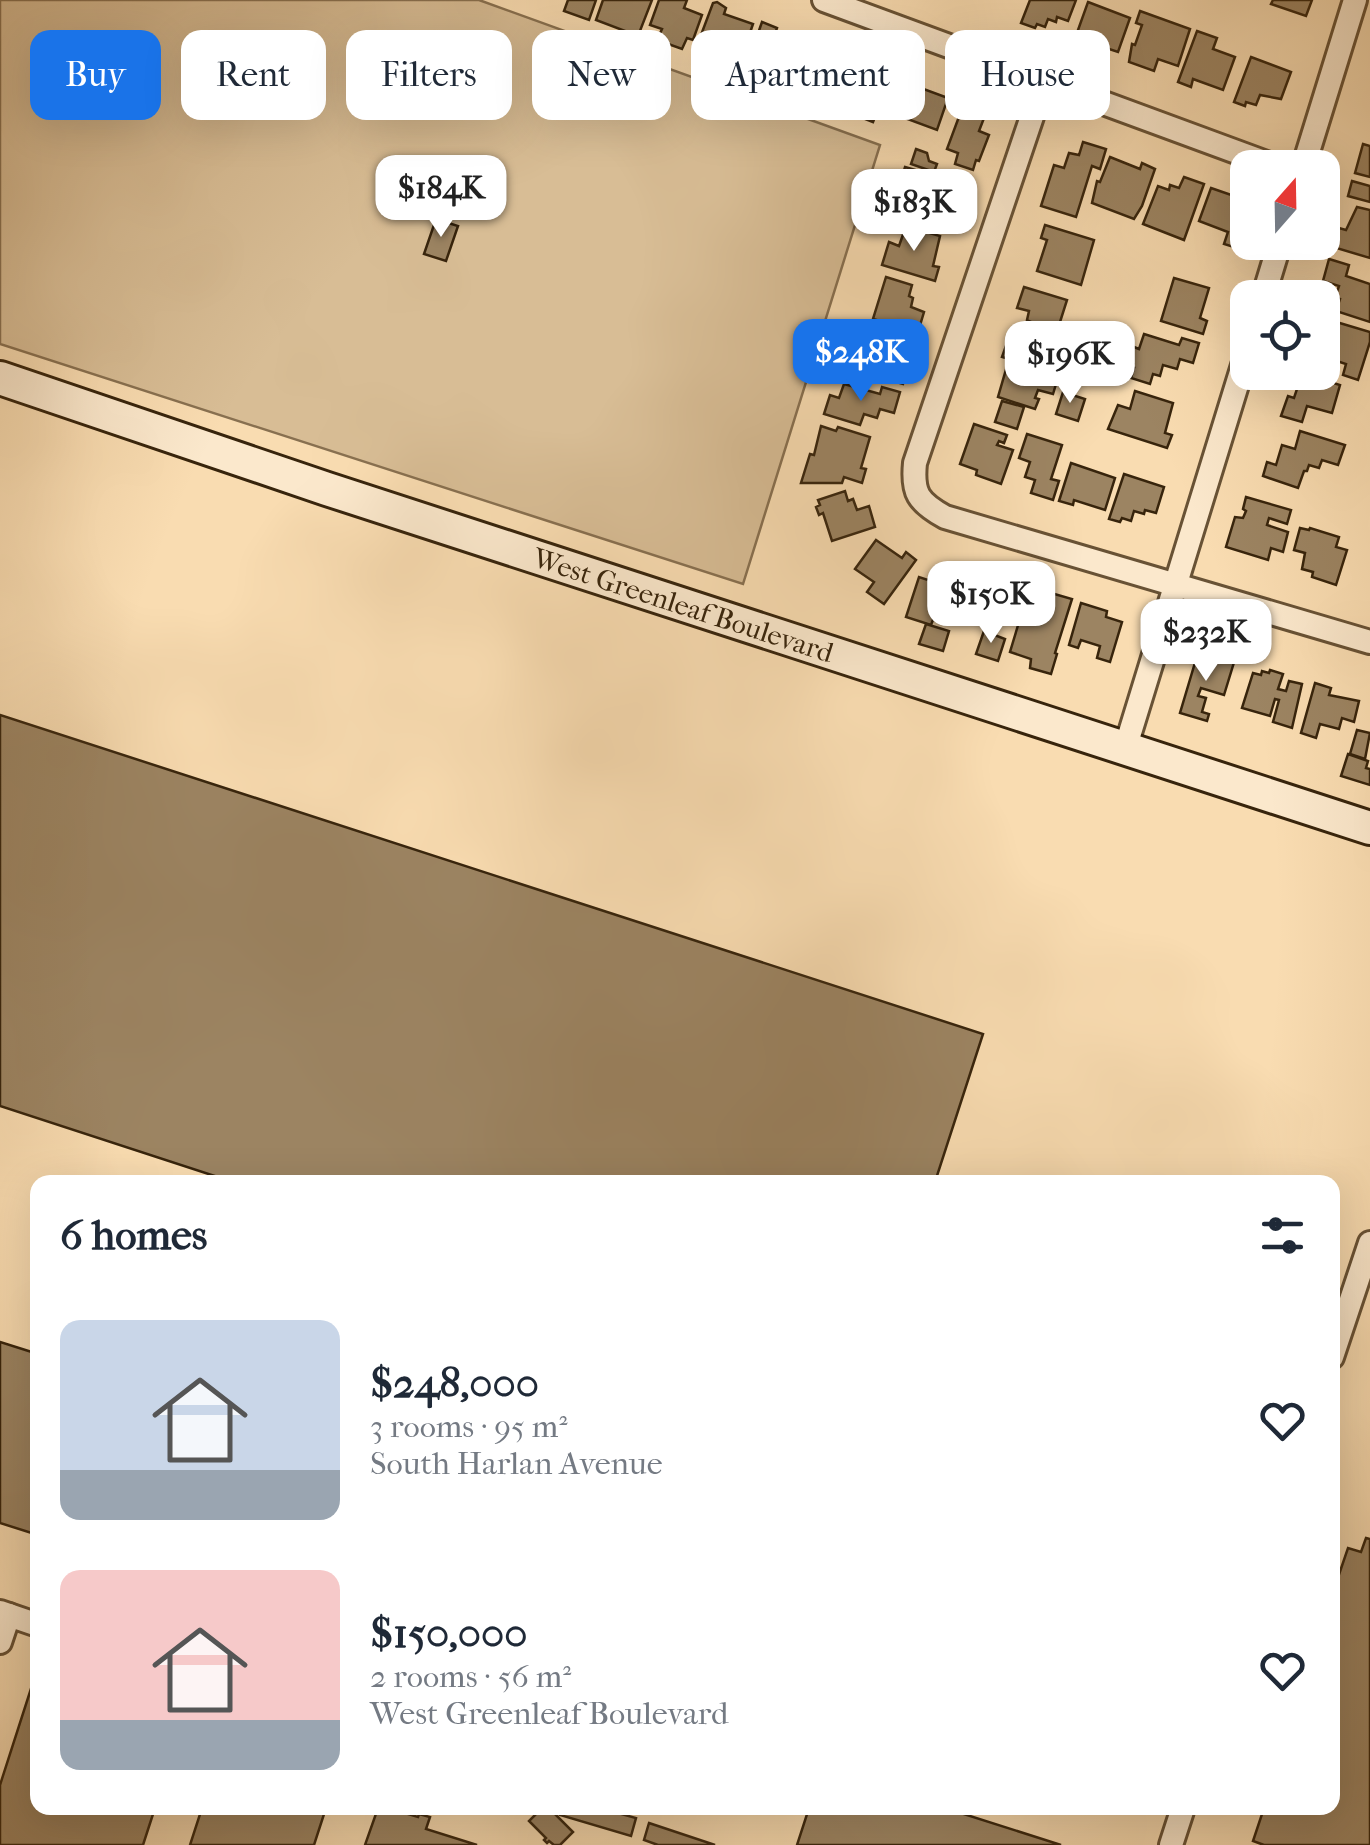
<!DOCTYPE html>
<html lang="en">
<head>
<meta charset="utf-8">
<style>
  body { margin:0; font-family:"IM FELL French Canon",serif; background:#f2f2f3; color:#1f2937; height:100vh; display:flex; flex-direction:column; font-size:38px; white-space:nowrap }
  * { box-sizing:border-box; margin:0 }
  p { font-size:32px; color:#747a83 }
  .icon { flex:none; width:55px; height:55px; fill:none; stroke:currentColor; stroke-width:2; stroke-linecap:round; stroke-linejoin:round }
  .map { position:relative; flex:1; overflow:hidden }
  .sheet { position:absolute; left:30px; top:1175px; width:1310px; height:640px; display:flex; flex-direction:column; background:#fff; border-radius:20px; box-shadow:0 10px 40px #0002 }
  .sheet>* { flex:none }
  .top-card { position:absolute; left:30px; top:30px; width:1310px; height:90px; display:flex; gap:20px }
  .needle { width:65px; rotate:20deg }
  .controls { position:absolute; left:1230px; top:150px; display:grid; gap:20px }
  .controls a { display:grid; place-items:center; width:110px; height:110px; border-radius:20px; background:#fff; box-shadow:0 10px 40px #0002; font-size:50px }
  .price { position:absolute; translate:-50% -85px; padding:0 22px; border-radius:20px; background:#fff; color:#222; font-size:32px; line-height:65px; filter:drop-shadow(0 2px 5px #0008) }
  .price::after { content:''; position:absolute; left:50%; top:60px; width:30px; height:22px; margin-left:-15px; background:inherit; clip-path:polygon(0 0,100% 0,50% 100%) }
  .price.current { background:#1a73e8; color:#fff }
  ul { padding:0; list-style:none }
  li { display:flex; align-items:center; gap:30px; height:250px; padding:0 30px }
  li span { display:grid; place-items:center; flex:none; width:280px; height:200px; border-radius:20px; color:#555 }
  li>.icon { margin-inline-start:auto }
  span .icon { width:120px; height:120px; fill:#fffc; stroke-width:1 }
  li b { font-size:42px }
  h2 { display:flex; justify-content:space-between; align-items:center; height:120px; padding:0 30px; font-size:42px }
  .chip { padding:0 35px; border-radius:20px; background:#fff; box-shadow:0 10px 40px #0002; font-size:35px; line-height:90px }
  .chip.current { background:#1a73e8; color:#fff }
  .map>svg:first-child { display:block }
</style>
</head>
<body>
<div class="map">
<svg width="1370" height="1845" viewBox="0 0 1370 1845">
  <rect width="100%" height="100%" fill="#f9dcb1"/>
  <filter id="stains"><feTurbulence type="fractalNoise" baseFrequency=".002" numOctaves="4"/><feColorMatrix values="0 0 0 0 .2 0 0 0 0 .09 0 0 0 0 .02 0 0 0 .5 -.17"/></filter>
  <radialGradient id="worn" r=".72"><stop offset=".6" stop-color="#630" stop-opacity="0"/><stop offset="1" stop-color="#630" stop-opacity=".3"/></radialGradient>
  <polygon fill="#d8bd95" stroke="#887050" stroke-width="2.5" points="0,0 479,0 880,145 743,584 0,344"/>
  <g fill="#9c8462" stroke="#37240c" stroke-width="2.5">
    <polygon points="568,0 596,0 589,20 564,11"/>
    <polygon points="603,0 652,0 638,36 596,20"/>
    <polygon points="659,0 687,0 684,8 702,15 693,40 687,38 682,49 657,40 662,29 650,25"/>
    <polygon points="1030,0 1076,0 1068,21 1057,17 1056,22 1048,19 1045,27 1037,24 1035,28 1021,23"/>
    <polygon points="1273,0 1312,0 1306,16 1271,4"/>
    <polygon points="717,2 726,8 724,14 753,24 741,59 728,54 724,65 705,58 710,47 698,43 713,3"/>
    <polygon points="1088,2 1130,18 1118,52 1088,42 1085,48 1073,44"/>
    <polygon points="1140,11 1190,29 1178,66 1158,59 1154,71 1129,62 1132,44 1135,45 1142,25 1136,23"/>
    <polygon points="762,22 777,28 776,31 784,34 781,42 788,45 786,50 797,54 783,92 769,86 773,75 747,65"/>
    <polygon points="1197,31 1217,38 1213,49 1235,57 1223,90 1193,79 1191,87 1178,82"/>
    <polygon points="810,40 823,45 821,51 851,62 839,94 796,78"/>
    <polygon points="1251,57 1291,72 1281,99 1260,95 1256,105 1246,102 1245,106 1234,102"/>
    <polygon points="879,65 900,72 893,90 886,87 873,122 840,109 849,84 860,88 865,74 874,78"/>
    <polygon points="907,77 920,81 918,87 948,98 937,130 894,114"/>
    <polygon points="958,94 979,101 974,115 984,118 979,131 989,135 979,161 976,160 973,170 955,164 958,153 947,149 960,114 952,112"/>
    <polygon points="1083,142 1106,149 1100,169 1092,166 1076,217 1041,206 1054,165 1064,168 1069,153 1079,155"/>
    <polygon points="1363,144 1370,146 1370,177 1355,173"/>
    <polygon points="916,149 927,153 929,161 937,164 934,172 911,164"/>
    <polygon points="1110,157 1140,169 1142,163 1155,169 1142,206 1134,219 1092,203 1097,181 1100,182"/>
    <polygon points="905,167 950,180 944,199 956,203 949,228 892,211"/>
    <polygon points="1184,177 1204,184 1184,240 1143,224 1158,186 1169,190 1170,185 1179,188"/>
    <polygon points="1352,181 1370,186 1370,202 1348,196"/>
    <polygon points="1211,188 1243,199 1241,204 1248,207 1248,220 1237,248 1224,244 1228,232 1199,221"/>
    <polygon points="1357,207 1370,210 1370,258 1333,247 1339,228 1346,230"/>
    <polygon points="436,219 458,226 446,261 424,254"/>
    <polygon points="1045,225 1094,240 1081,285 1037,271 1047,240 1041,238"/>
    <polygon points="906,226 940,236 933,266 939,267 935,281 882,265 889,242 899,246"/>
    <polygon points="1329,259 1349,265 1346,276 1370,284 1370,322 1336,311 1340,299 1335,297 1339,286 1323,281"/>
    <polygon points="886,277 912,285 909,296 913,298 911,307 924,312 918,332 873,319"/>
    <polygon points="1174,278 1209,288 1200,318 1207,321 1203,334 1161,321"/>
    <polygon points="1024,287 1067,300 1054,341 1028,333 1031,322 1027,320 1029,311 1017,308"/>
    <polygon points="1333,321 1370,332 1370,342 1358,380 1343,375 1346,364 1322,356 1322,338 1324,333 1329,334"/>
    <polygon points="875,329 910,340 900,370 907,372 903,384 862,372"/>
    <polygon points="1144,334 1179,345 1182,338 1199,343 1193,363 1180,359 1177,369 1163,365 1160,376 1153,374 1150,384 1131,378 1134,368 1131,368 1133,364 1124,362 1129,345 1139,349"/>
    <polygon points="1007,343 1063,361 1053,394 1038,390 1035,398 1039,399 1035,409 998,397 1009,359 1002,357"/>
    <polygon points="1305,374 1340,385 1332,413 1307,406 1302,422 1281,416 1288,396 1294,398 1298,386 1302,387"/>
    <polygon points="844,384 880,394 882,387 900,392 894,413 880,409 877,418 864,414 860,425 824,414 830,395 839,398"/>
    <polygon points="1135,391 1173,403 1165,433 1172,435 1167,448 1108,429 1118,405 1130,409"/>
    <polygon points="1063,392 1085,399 1078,421 1056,414"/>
    <polygon points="1002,401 1024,407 1017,429 995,422"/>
    <polygon points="974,424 1007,435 1004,443 999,441 997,445 1013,450 1001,484 976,475 977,470 960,464"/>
    <polygon points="821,426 836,431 838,427 870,437 861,468 866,469 862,483 844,477 842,483 801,483 810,454 814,455"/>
    <polygon points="1300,431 1345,445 1338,465 1322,460 1319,468 1309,465 1307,471 1304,471 1298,488 1263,476 1267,462 1276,465 1282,445 1295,449"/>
    <polygon points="1027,434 1062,445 1051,479 1059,481 1053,500 1031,493 1035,480 1025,477 1030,462 1019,458"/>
    <polygon points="1071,463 1115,478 1105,510 1074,500 1073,505 1059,501"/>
    <polygon points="1124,474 1164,487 1156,513 1145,510 1144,514 1134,511 1131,521 1122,518 1120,522 1109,519"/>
    <polygon points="845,491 848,501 853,499 857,510 869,506 875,527 832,541 823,513 819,515 816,507 820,505 818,500"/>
    <polygon points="1246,497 1291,510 1287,524 1269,518 1267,525 1288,532 1283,552 1271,548 1268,560 1226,547 1235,517 1243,518 1246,511 1243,509"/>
    <polygon points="1300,528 1309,530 1310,528 1339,537 1336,547 1347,550 1336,585 1312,577 1313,572 1302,569 1305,553 1294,550"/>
    <polygon points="876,540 902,558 906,552 916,560 884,604 867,592 874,582 855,569"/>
    <polygon points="944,570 966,577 953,617 936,612 931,625 906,617 919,577 940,584"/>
    <polygon points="977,577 1008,587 1010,580 1023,585 1011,623 1000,619 997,629 977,623 980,613 967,609"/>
    <polygon points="1051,593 1072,599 1055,653 1057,654 1051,674 1030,668 1031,659 1010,652 1025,602 1037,606 1038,601 1048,603"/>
    <polygon points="1081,603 1107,611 1106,617 1122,622 1110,662 1097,658 1100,646 1081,640 1078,648 1069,645"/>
    <polygon points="926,624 949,631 943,651 919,644"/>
    <polygon points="984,631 1005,639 998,661 976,654"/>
    <polygon points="1219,654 1235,659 1224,695 1201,688 1198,696 1206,698 1202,712 1209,714 1207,721 1180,713 1197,656 1214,661 1215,658 1218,660"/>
    <polygon points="1270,670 1283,674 1278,689 1286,691 1289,681 1302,684 1292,728 1273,722 1279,700 1275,699 1270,716 1242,708 1253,673 1261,675 1262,671 1269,673"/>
    <polygon points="1315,683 1331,688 1329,695 1359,701 1354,722 1342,718 1339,729 1320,724 1316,738 1301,733"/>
    <polygon points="0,715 983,1034 935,1182 233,1182 0,1106"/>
    <polygon points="1357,730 1370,733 1365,759 1350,754"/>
    <polygon points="1348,754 1368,761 1366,768 1370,769 1370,785 1341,776"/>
    <polygon points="0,1342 38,1354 38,1535 0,1523"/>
    <polygon points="1366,1538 1370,1539 1370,1845 1264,1845 1253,1841 1264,1808 1332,1808 1332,1595 1348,1548 1361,1552"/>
    <polygon points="37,1670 38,1808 155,1808 143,1845 0,1845 0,1785"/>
    <polygon points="202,1808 326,1808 314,1845 190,1845"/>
    <polygon points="378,1808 388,1808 418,1817 419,1814 430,1817 426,1829 477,1845 365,1845"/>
    <polygon points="542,1808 549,1808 573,1832 560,1845 554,1845 549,1841 547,1843 544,1840 546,1838 529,1821"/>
    <polygon points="562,1808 600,1808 636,1818 631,1836 560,1815"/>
    <polygon points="809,1808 945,1808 1061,1845 797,1845"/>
    <polygon points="649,1823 715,1845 658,1845 644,1840"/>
  </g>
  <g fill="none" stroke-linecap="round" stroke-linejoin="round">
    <defs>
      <g id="street">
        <polyline points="824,0 1280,168"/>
        <path d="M1044,81l-129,382c-3,30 3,39 30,54l425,125"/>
        <polyline points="1303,168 1355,0"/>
        <polyline points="1263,298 1280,242"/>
        <polyline points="1125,749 1248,349"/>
        <polyline points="1332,1357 1370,1243"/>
        <polyline points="0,1612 38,1625"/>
        <polyline points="0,1642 9,1615"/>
        <polyline points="1171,1845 1183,1808"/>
      </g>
      <g id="secondary">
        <path id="s1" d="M0,378l327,111 1043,339"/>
      </g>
    </defs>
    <use href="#street" stroke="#685235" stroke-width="28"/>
    <use href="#secondary" stroke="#37240c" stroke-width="38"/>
    <use href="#street" stroke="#fbe8cc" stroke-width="22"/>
    <use href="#secondary" stroke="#fbe8cc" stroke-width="32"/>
  </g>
  <g text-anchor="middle" stroke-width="9" stroke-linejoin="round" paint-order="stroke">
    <g font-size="28" fill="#37240c" stroke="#fbe8cc">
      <text dy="10" stroke="none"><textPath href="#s1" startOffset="720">West Greenleaf Boulevard</textPath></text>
    </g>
  </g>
  <rect width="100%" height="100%" filter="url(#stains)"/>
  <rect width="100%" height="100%" fill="url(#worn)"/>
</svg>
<div class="controls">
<a><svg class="needle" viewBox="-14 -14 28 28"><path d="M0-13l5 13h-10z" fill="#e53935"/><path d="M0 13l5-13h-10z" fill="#747a83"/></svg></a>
<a><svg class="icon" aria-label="locate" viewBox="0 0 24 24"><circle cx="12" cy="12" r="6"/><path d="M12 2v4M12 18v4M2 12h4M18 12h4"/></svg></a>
</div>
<b class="price" style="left:441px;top:240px">$184K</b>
<b class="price" style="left:914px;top:254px">$183K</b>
<b class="price current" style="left:861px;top:404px">$248K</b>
<b class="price" style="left:1070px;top:406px">$196K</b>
<b class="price" style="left:991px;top:646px">$150K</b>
<b class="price" style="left:1206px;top:684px">$232K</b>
<div class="top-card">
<a class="chip current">Buy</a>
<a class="chip">Rent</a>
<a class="chip">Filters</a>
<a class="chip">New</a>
<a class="chip">Apartment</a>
<a class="chip">House</a>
</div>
<section class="sheet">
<h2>6 homes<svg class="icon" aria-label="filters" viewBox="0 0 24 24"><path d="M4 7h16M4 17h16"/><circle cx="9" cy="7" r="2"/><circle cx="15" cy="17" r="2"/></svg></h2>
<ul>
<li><span style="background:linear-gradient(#c9d6e8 75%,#9aa5b1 0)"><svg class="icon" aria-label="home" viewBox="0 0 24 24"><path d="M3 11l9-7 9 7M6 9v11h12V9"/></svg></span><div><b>$248,000</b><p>3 rooms · 95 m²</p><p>South Harlan Avenue</p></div><svg class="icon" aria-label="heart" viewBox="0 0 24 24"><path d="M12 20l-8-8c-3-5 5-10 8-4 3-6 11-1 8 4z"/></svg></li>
<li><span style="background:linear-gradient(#f6c9c9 75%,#9aa5b1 0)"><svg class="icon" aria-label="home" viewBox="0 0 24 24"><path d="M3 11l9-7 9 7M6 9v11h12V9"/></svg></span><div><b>$150,000</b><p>2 rooms · 56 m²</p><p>West Greenleaf Boulevard</p></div><svg class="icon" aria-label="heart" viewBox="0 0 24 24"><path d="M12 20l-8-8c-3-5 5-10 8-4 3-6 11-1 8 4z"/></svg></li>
</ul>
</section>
</div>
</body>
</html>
